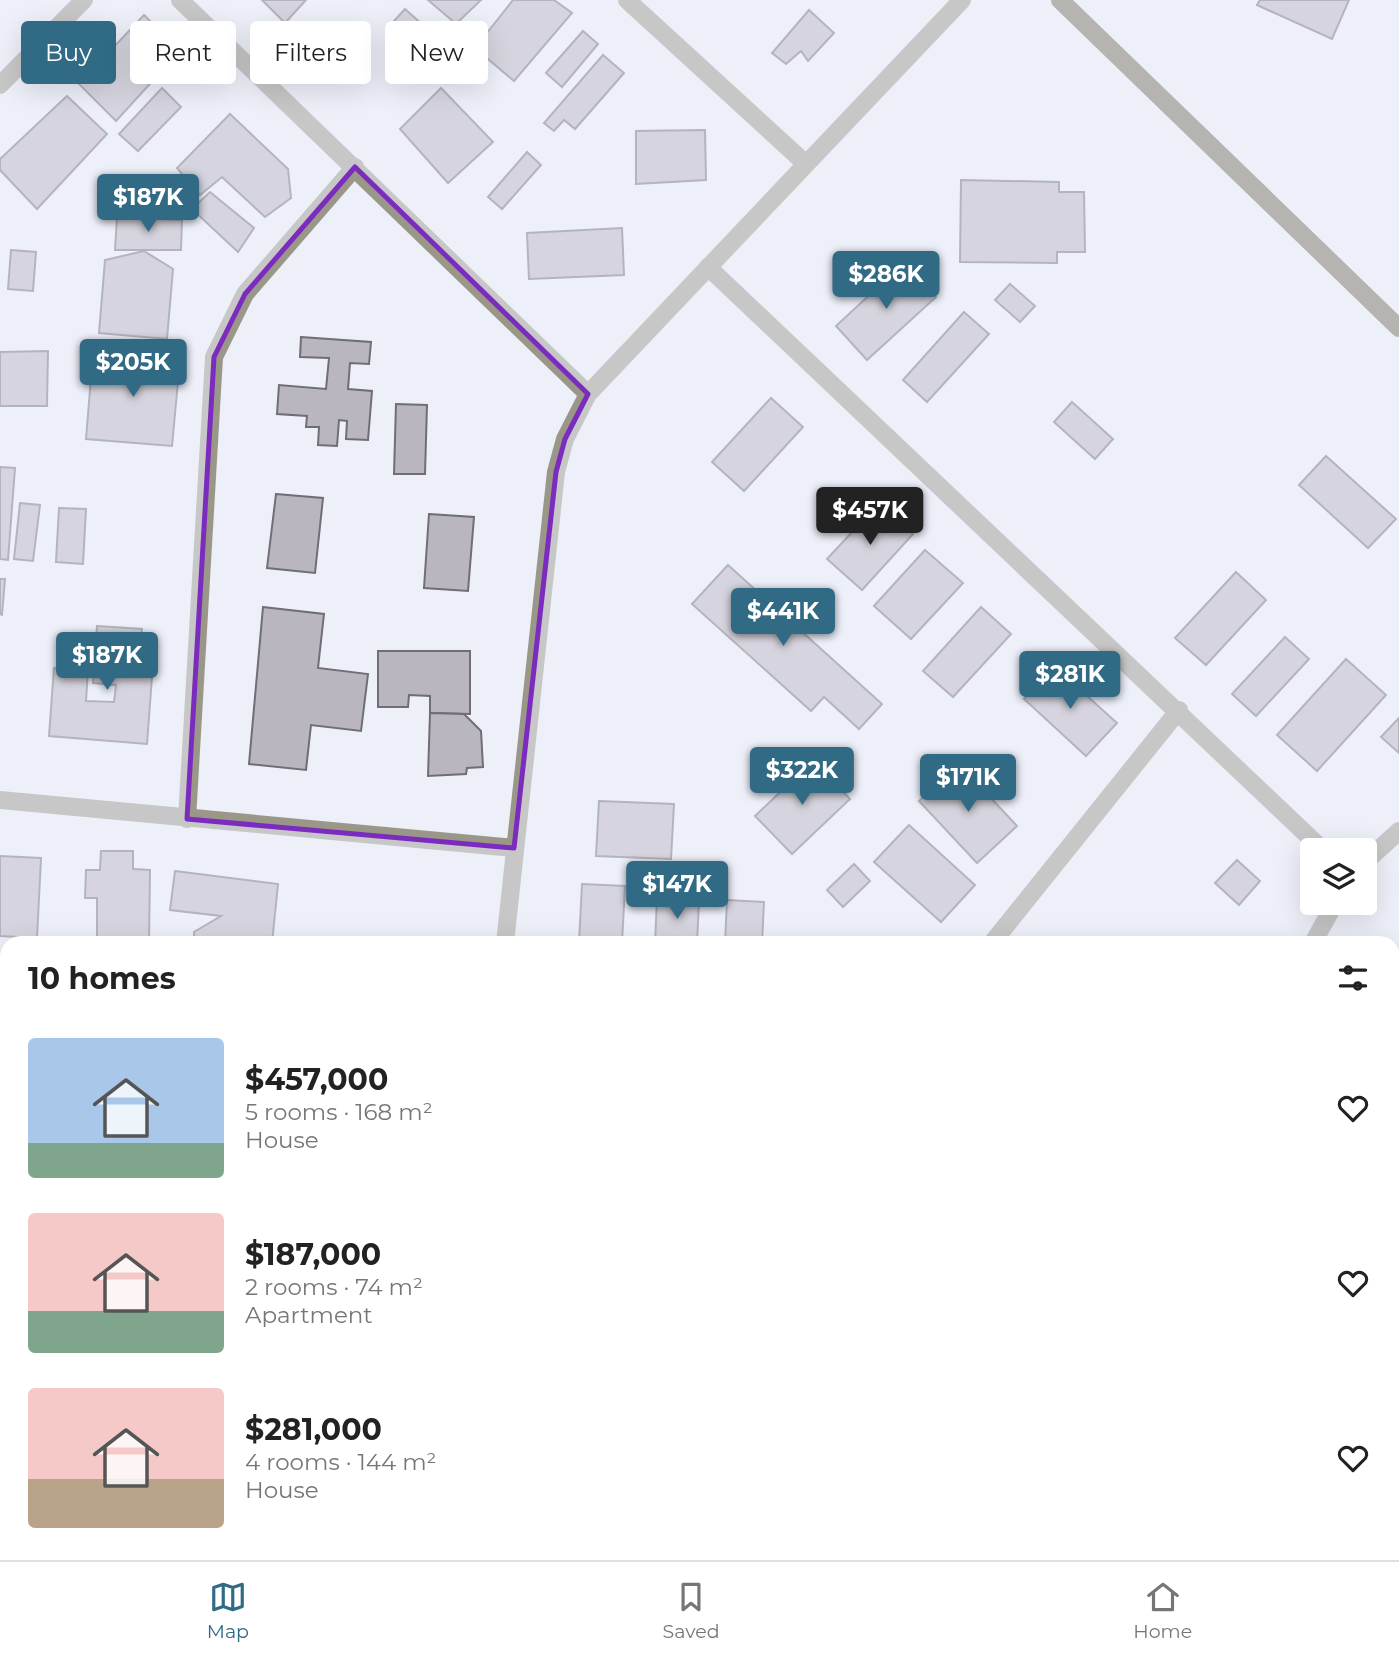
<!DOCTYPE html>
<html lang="en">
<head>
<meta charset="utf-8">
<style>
  body { margin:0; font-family:Montserrat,sans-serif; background:#f2f2f2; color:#222; height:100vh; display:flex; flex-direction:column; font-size:26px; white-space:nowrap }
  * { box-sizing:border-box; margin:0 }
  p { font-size:23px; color:#767676 }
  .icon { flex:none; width:38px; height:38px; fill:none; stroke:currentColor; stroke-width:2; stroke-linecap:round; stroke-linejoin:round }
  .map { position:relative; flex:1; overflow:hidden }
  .panel { position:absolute; left:0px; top:936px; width:1400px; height:625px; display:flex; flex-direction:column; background:#fff; border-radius:21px 21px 0 0; box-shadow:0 7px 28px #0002 }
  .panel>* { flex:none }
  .hud { position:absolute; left:21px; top:21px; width:700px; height:63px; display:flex; gap:14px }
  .tools { position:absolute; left:1300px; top:838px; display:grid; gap:14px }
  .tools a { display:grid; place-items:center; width:77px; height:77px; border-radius:7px; background:#fff; box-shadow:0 7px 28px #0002; font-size:35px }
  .price { position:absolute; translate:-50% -60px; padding:0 16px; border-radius:7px; background:#316a84; color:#fff; font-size:23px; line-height:46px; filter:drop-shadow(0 2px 4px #0008) }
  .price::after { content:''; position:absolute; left:50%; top:42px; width:21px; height:16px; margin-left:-10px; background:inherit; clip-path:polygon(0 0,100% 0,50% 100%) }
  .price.selected { background:#222; color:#fff }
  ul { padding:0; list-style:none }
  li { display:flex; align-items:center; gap:21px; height:175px; padding:0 28px }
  li span { display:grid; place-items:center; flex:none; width:196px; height:140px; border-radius:7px; color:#555 }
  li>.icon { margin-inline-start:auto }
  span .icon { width:84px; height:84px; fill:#fffc; stroke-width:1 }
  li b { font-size:30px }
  h2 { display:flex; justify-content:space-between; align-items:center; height:84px; padding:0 28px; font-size:30px }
  .pill { padding:0 24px; border-radius:7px; background:#fff; box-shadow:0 7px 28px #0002; font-size:24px; line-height:63px }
  .pill.selected { background:#316a84; color:#fff }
  .dock { display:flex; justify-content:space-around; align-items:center; height:98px; border-top:2px solid #e0e0e0; background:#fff; font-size:19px; color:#767676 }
  .dock a { display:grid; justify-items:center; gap:4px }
  .dock .selected { color:#316a84 }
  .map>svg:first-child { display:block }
</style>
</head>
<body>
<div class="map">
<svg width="1399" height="1560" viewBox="0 0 1399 1560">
  <rect width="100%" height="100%" fill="#edeff9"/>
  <g fill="#bab6bf" stroke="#716d75" stroke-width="2">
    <polygon points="262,0 306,0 285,23"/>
    <polygon points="428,0 481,0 456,24"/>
    <polygon points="513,0 554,0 572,13 514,81 475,48"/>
    <polygon points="1260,0 1349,0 1332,39 1257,5"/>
    <polygon points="405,9 443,43 422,62 386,30"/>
    <polygon points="809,10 834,33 808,61 801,51 786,64 772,53"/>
    <polygon points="144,15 180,51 116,121 79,84"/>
    <polygon points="583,31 598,44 562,87 546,73"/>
    <polygon points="603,55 624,73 575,129 564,120 554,131 544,123"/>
    <polygon points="162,88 181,107 138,151 119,134"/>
    <polygon points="441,88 493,142 448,183 400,129"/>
    <polygon points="67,96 107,134 37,209 0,170 0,159"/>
    <polygon points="230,114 288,169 291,198 265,217 222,177 200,195 177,168"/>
    <polygon points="705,130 706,180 636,184 636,131"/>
    <polygon points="527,152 541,165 502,209 488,197"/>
    <polygon points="961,180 1059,182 1059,192 1084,192 1085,252 1057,252 1057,263 960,262"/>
    <polygon points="210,192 254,228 238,252 192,209"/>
    <polygon points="117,217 182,220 181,250 115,250"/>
    <polygon points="622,228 624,275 529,279 527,233"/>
    <polygon points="11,250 36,252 33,291 8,289"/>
    <polygon points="144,251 173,269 167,339 99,333 105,260"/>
    <polygon points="904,263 936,297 867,360 836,326"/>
    <polygon points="1010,284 1035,306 1020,322 995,300"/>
    <polygon points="964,312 989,334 927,402 903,380"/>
    <polygon points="301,337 371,342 369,364 350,363 348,389 372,391 368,440 346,439 347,421 339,420 337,446 318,445 319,427 306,427 307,416 277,414 279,385 326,389 329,358 300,357"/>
    <polygon points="48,351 47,406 0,406 0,352"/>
    <polygon points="93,353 180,360 172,446 86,439"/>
    <polygon points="771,398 803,427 744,491 712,462"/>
    <polygon points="1072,402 1113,439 1095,459 1054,422"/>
    <polygon points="396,404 427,405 425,474 394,474"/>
    <polygon points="1326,456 1396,519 1368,548 1299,485"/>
    <polygon points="0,467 15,468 8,560 0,559"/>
    <polygon points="276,494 323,498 315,573 267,568"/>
    <polygon points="20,503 40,505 33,561 14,559"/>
    <polygon points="879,503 913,534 862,590 827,559"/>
    <polygon points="59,508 86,509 83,564 56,562"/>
    <polygon points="429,514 474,517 468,591 424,588"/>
    <polygon points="925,550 963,583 911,639 874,606"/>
    <polygon points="728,565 882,704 859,729 824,697 811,711 692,604"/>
    <polygon points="1236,572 1266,600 1206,665 1175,638"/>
    <polygon points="0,579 5,579 2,615 0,614"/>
    <polygon points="263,607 324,614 318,668 368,674 361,731 311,725 306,770 249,764"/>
    <polygon points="981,607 1011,634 953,697 923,671"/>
    <polygon points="97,626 142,629 140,649 154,650 147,744 49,736 54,668 88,671 86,701 114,702 116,685 93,683"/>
    <polygon points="1285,637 1309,659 1256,716 1232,694"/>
    <polygon points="378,651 470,651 470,714 430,713 430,696 409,695 408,707 378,707"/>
    <polygon points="1346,659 1386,695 1317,771 1277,735"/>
    <polygon points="1054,666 1117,723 1086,756 1024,699"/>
    <polygon points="430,713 464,714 481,731 483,767 467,768 466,774 428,776"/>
    <polygon points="1399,718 1399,753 1381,737"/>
    <polygon points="813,761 850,799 792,854 755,816"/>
    <polygon points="959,764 1017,826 977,863 919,801"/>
    <polygon points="599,801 674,804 671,859 596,856"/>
    <polygon points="909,825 975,885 941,922 874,862"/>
    <polygon points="101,851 133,851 133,869 150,870 149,943 97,943 97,898 85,898 86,870 100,870"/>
    <polygon points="0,856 41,858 37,938 0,936"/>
    <polygon points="1237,860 1260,881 1239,905 1215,883"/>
    <polygon points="854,864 870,881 843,907 827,890"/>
    <polygon points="175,871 278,884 272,943 194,943 194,932 221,916 170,910"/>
    <polygon points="582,884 625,886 622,943 568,943 579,943"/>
    <polygon points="657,899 699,901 697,943 655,943"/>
    <polygon points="727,900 764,902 762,943 725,943"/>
    <polygon points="0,967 7,968 7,1045 0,1045"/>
    <polygon points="0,1166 7,1166 7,1269 0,1268"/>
    <polygon points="0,1297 5,1297 2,1329 0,1328"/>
    <polygon points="0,1496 7,1497 7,1554 15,1554 14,1560 0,1560"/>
    <polygon points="46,1554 94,1554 93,1560 46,1560"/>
    <rect x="202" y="1554" width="49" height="6"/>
    <polygon points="277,1554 322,1554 321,1560 277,1560"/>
    <rect x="350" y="1554" width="44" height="6"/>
    <rect x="593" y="1554" width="58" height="6"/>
    <polygon points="669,1554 717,1554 716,1560 668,1560"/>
    <polygon points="749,1554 801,1554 801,1560 748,1560"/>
    <polygon points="835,1556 867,1560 835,1560"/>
  </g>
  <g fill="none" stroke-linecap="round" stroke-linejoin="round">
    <g stroke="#9a9ba3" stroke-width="4.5" stroke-dasharray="3.5 3.5" stroke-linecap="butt">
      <polyline points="1393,1531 1399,1532"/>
      <polyline points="1214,1554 1217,1560"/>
      <polyline points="1161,1560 1163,1554"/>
      <polyline points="1188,1560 1199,1554"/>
      <polyline points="1249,1560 1251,1554"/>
      <polyline points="1360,1560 1364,1554"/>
    </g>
    <g stroke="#9a9789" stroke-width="18">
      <polyline points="180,0 588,394"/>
      <polyline points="627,0 806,164"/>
      <polyline points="0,85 84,0"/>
      <polyline points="708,267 1323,850"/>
      <polyline points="0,800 514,848"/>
      <polyline points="187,819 214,357 245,294 355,167"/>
      <polyline points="1365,862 1399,831"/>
      <polyline points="505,943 556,472 565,439 588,394 962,0"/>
      <polyline points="992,943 1179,710"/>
      <polyline points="1313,943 1335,903"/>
      <polyline points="0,1122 7,1122"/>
      <polyline points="1393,1173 1399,1178"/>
      <polyline points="0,1449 7,1449"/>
      <polyline points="448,1560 449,1554"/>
    </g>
    <polyline stroke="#716d59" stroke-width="18" points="1060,0 1399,328"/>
  </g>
  <path d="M0 0H1399V1560H0ZM355,167l233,227 -23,45 -9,33 -42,376 -327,-29 27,-462 31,-63z" fill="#edeff9" fill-opacity=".55" fill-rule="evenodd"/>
  <path fill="none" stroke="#7b2cbf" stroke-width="5" stroke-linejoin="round" d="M355,167l233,227 -23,45 -9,33 -42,376 -327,-29 27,-462 31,-63z"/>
</svg>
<div class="tools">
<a><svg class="icon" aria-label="layers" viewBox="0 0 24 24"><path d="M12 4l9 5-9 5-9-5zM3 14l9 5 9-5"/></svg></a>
</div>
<b class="price" style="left:148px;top:234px">$187K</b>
<b class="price" style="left:886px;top:311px">$286K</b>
<b class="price" style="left:133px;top:399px">$205K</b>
<b class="price selected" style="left:870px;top:547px">$457K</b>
<b class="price" style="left:783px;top:648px">$441K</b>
<b class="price" style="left:107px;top:692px">$187K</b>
<b class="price" style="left:1070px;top:711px">$281K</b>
<b class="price" style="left:802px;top:807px">$322K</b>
<b class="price" style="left:968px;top:814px">$171K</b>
<b class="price" style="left:677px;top:921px">$147K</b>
<div class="hud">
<a class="pill selected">Buy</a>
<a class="pill">Rent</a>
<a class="pill">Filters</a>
<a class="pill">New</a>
</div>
<section class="panel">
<h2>10 homes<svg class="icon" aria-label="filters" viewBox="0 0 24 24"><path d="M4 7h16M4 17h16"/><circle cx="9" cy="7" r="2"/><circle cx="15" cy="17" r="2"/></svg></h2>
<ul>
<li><span style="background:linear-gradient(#a9c7e8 75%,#7fa58c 0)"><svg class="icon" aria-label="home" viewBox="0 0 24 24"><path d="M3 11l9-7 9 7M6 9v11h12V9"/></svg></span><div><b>$457,000</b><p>5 rooms · 168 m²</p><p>House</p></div><svg class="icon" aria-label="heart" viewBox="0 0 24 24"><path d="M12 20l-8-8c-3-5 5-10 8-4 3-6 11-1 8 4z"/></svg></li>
<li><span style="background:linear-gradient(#f6c9c9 70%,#7fa58c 0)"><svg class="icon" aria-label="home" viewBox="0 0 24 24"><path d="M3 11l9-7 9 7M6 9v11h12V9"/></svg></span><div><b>$187,000</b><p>2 rooms · 74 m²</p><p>Apartment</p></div><svg class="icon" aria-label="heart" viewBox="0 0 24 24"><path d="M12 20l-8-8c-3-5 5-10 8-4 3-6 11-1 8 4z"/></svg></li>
<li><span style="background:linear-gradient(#f6c9c9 65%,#b9a48a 0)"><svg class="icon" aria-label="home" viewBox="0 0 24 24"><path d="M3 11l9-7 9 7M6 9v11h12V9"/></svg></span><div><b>$281,000</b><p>4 rooms · 144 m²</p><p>House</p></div><svg class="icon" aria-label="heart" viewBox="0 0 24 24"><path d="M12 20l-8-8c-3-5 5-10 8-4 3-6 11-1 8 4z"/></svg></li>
</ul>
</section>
</div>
<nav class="dock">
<a class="selected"><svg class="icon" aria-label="map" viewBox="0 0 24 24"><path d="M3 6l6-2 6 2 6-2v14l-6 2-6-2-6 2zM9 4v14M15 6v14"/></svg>Map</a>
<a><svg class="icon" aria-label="saved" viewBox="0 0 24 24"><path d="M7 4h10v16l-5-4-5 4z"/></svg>Saved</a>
<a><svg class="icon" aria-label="home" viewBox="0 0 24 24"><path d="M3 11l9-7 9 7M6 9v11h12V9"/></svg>Home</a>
</nav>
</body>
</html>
